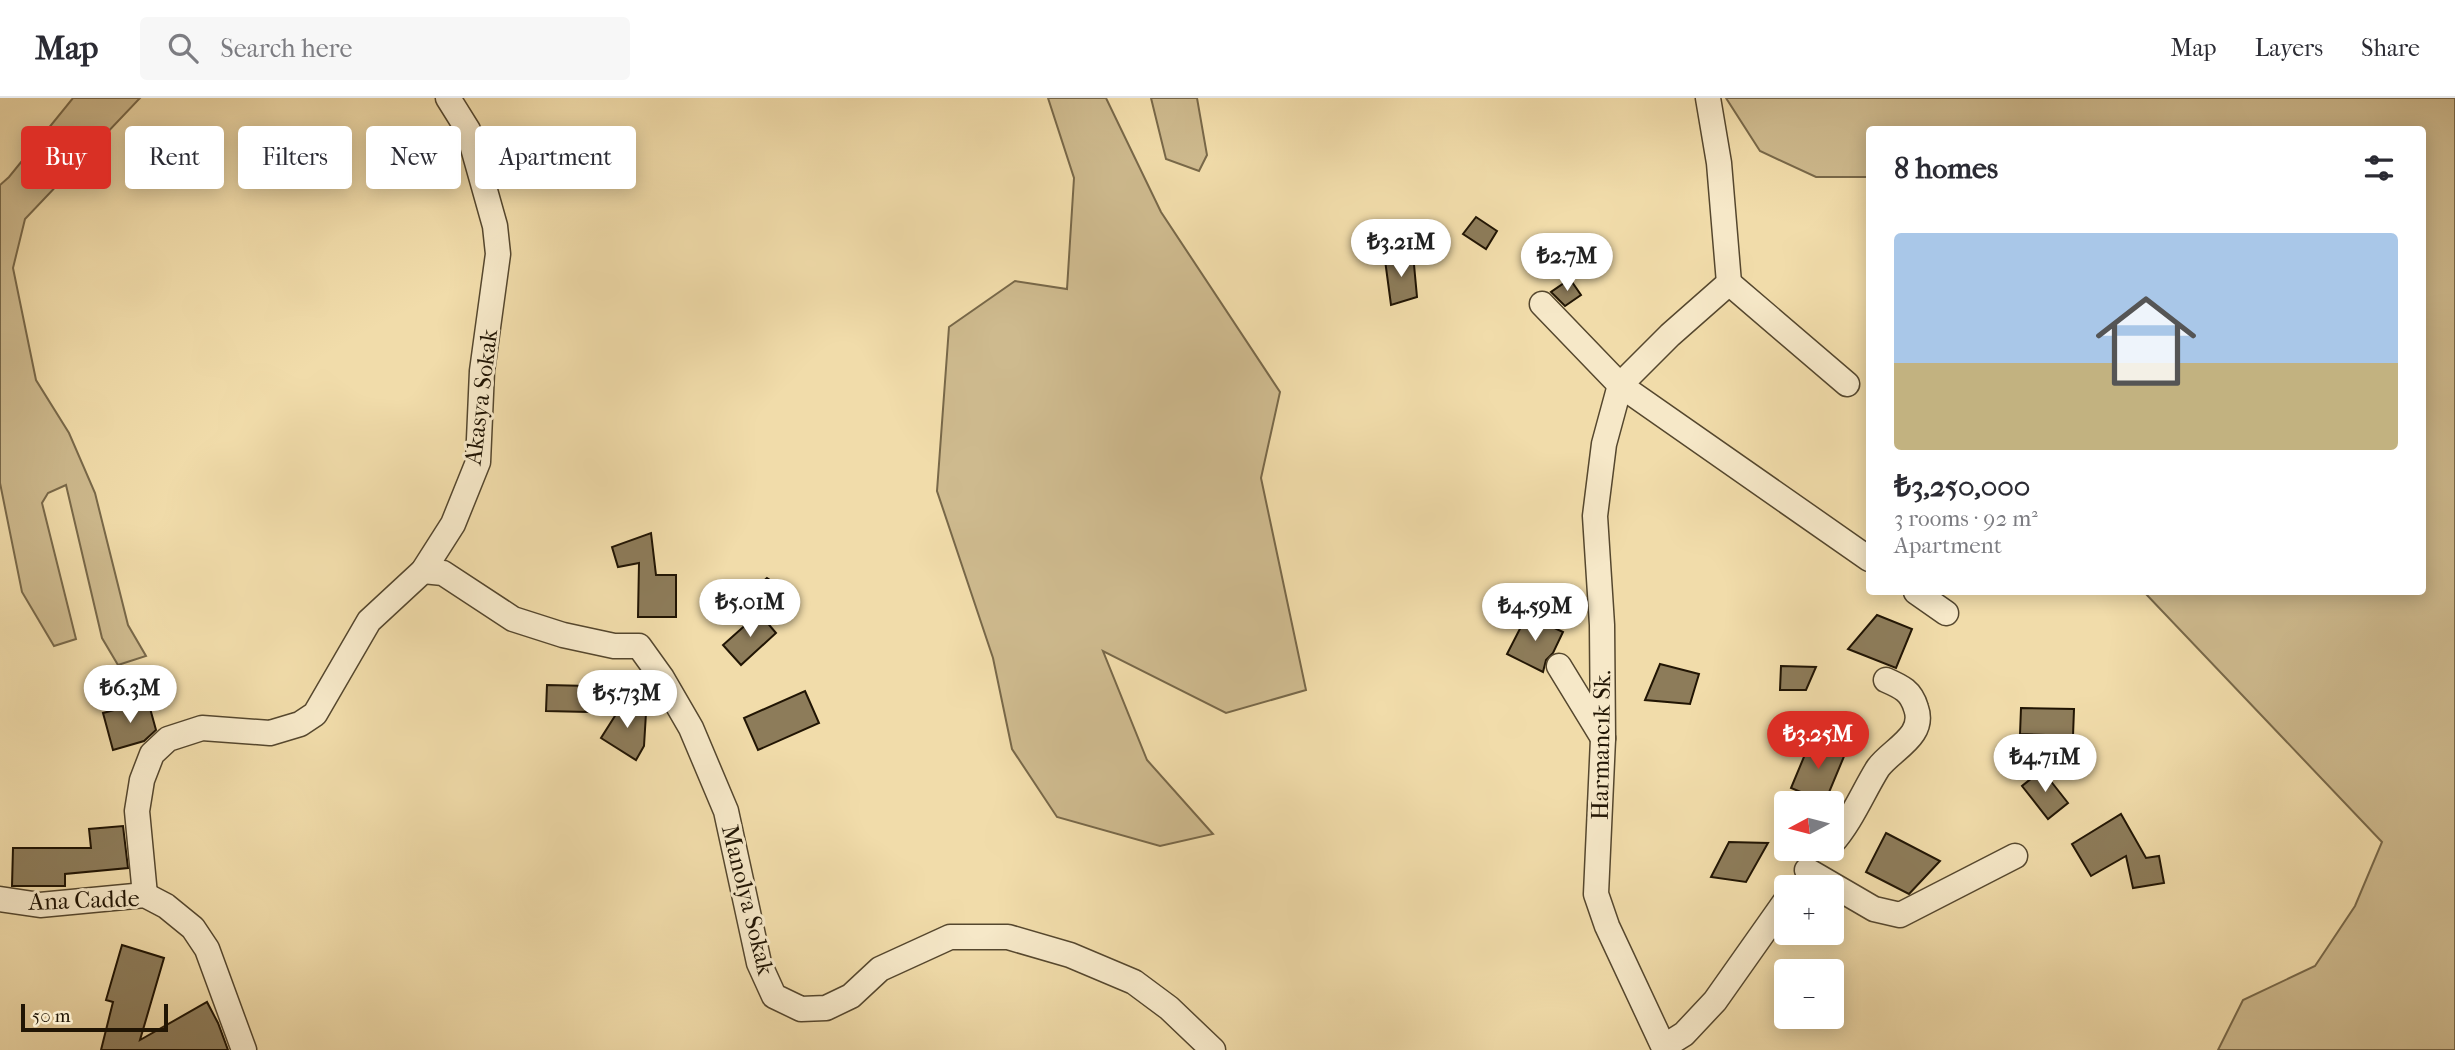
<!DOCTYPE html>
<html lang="en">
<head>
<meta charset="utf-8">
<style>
  body { margin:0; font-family:"IM FELL French Canon",serif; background:#f7f7f7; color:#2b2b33; height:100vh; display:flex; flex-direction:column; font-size:26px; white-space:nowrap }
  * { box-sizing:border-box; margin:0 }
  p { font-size:23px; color:#7c7c81 }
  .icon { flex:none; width:38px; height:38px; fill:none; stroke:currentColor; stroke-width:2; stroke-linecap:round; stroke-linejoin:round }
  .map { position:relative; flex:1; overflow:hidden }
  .panel { position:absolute; left:1866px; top:28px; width:560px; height:469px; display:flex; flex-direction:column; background:#fff; border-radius:7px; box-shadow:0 4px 18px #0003 }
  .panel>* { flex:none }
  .banner { position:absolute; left:21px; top:28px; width:665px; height:63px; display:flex; gap:14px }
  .needle { width:46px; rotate:263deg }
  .controls { position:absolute; left:1774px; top:693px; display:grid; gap:14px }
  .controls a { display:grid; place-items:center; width:70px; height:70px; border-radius:7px; background:#fff; box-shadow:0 4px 18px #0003; font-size:35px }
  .scale { position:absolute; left:21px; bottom:18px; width:147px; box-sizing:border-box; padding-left:7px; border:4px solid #211504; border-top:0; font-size:19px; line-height:24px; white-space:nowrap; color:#211504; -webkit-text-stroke:5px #f6e8c8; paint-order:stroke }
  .price { position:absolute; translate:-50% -60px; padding:0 16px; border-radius:24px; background:#fff; color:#222; font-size:23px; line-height:46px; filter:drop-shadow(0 2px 4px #0008) }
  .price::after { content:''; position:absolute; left:50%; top:42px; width:21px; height:16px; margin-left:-10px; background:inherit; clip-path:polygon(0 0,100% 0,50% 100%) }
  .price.on { background:#d93025; color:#fff }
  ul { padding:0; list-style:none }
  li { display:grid; align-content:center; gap:14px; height:371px; padding:0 28px }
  li span { display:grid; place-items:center; height:217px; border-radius:7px; color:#555 }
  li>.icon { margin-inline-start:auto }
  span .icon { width:126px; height:126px; fill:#fffc; stroke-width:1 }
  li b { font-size:30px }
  h2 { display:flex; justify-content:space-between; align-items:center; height:84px; padding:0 28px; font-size:30px }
  .tag { padding:0 24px; border-radius:7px; background:#fff; box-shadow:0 4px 18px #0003; font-size:24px; line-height:63px }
  .tag.on { background:#d93025; color:#fff }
  header { display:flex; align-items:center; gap:42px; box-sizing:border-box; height:98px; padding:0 35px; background:#fff; border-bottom:2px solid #e1e1e2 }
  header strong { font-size:33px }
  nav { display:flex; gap:38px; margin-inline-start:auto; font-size:24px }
  .search { width:490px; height:63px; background:#f7f7f7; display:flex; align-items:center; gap:18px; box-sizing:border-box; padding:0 24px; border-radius:7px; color:#7c7c81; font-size:26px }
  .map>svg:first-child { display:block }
</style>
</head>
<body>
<header>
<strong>Map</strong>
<div class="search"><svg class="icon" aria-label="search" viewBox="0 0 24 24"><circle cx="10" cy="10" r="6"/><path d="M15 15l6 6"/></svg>Search here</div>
<nav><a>Map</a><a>Layers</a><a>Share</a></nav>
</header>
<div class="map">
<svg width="2455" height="952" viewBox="0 0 2455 952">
  <rect width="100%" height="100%" fill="#f1dcaa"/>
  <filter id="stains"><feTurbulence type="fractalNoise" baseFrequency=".00286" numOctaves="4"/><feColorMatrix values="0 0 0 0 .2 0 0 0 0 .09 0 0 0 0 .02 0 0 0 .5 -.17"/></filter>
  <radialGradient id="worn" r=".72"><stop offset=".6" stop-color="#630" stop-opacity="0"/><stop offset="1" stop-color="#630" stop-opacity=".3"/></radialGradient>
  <g fill="#ceba8e" stroke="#786849" stroke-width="2">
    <polygon points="73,0 140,0 25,121 13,170 36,282 69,335 95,395 128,527 146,558 118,567 102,540 66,387 48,395 42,405 76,541 54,548 22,494 0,385 0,87 9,79"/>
    <polygon points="1048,0 1106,0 1161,114 1280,294 1261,380 1306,592 1226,615 1103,553 1147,662 1213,736 1160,748 1057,719 1012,651 993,560 937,393 949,229 1015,183 1067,191 1074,80"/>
    <polygon points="1151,0 1197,0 1207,57 1199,73 1166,61"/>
    <polygon points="1726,0 2455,0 2455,952 2218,952 2243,902 2315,868 2355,808 2382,744 2144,494 2422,494 2422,32 1869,32 1869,79 1816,79 1760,53"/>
  </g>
  <g fill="#8d7c5a" stroke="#211504" stroke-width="2">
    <polygon points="1476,119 1497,133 1486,151 1463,136"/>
    <polygon points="1413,156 1417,199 1391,207 1385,162"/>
    <polygon points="1570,181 1581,197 1565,208 1551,194"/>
    <polygon points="651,435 656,477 676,477 676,519 638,519 639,465 618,469 612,449"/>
    <polygon points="767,480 781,489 770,506 752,493"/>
    <polygon points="759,515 776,535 741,567 723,547"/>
    <polygon points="1527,517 1563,534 1553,555 1546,562 1543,574 1507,556"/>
    <polygon points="1877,517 1912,531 1896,570 1848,551"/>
    <polygon points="1660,566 1699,576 1690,606 1645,602"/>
    <polygon points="1781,568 1816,569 1806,592 1780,592"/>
    <polygon points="547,587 589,588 588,614 546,613"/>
    <polygon points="805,593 819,625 758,652 744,620"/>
    <polygon points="625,602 646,615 644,648 636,662 601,640"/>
    <polygon points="148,603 156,632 144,643 113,652 103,615"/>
    <polygon points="2021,610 2074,611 2073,638 2020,636"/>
    <polygon points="1811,642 1845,656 1825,704 1791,690"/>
    <polygon points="2042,672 2068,705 2048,721 2022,688"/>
    <polygon points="2121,716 2146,760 2159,758 2164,785 2133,790 2126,758 2091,778 2072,746"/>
    <polygon points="123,728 128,770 65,776 65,788 12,788 13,750 91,750 89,731"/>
    <polygon points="1886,735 1940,763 1909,796 1866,774"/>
    <polygon points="1729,744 1768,745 1746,784 1711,779"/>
    <polygon points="122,847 164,860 140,942 207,904 218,925 228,952 101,952 113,904 106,902"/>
  </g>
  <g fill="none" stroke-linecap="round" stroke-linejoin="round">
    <defs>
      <g id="minor">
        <polyline points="1729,185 1847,286"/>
        <polyline points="1542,206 1620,287 1869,461"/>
        <polyline points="423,473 443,475 513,521 563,537 614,548 639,548 662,580 691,630 726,713 759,865 774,898 801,911 826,910 851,898 880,871 950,839 1008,839 1070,857 1134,884 1169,910 1213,952"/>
        <polyline points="1916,494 1946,515"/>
        <polyline points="1559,568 1603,640"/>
        <path d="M1832,745c19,-21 31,-51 46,-75 14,-19 48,-32 38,-60 -5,-17 -14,-21 -30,-28"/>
        <polyline points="1807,772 1874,811 1900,817 2015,758"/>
        <polyline points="145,797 137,713 142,682 152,656 168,641 202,630 270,635 300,626 315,616 369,523 423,473 453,426 478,364 482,273 498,156 495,128 468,32 448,0"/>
        <polyline points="0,801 40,807 145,797 166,808 193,830 207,851 244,952"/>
        <polyline points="1665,948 1684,936 1715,903 1787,801"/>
        <polyline points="1665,952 1607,828 1596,796 1603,641 1602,527 1595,418 1604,346 1620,287 1670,237 1729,185 1719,65 1708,0"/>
      </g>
    </defs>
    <use href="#minor" stroke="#55472e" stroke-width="27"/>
    <use href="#minor" stroke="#f6e8c8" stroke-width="24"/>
  </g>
  <g text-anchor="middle" stroke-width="6" stroke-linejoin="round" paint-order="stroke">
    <g font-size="24" fill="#211504" stroke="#f6e8c8">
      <text transform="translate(481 299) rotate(-83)" y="8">Akasya Sokak</text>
      <text transform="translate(1601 647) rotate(-89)" y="8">Harmancık Sk.</text>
      <text transform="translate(84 802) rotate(-2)" y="8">Ana Cadde</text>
      <text transform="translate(748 802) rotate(76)" y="8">Manolya Sokak</text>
    </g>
  </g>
  <rect width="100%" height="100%" filter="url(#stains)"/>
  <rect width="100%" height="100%" fill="url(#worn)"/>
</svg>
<div class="controls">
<a><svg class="needle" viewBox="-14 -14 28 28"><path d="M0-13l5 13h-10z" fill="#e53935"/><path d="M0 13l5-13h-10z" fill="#7c7c81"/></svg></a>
<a>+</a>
<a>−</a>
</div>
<div class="scale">50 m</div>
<b class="price" style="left:1401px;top:181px">₺3.21M</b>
<b class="price" style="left:1567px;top:195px">₺2.7M</b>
<b class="price" style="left:750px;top:541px">₺5.01M</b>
<b class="price" style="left:1535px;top:545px">₺4.59M</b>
<b class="price" style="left:130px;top:627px">₺6.3M</b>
<b class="price" style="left:627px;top:632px">₺5.73M</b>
<b class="price on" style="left:1818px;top:673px">₺3.25M</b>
<b class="price" style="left:2045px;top:696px">₺4.71M</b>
<div class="banner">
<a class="tag on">Buy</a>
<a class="tag">Rent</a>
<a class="tag">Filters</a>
<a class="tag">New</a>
<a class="tag">Apartment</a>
</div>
<section class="panel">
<h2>8 homes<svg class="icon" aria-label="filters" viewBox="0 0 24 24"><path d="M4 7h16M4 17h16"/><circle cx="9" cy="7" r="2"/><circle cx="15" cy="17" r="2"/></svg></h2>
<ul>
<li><span style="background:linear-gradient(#a9c7e8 60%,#c2b280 0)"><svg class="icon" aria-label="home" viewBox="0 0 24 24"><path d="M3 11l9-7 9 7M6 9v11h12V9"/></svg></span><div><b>₺3,250,000</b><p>3 rooms · 92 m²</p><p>Apartment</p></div></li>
</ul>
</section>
</div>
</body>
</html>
